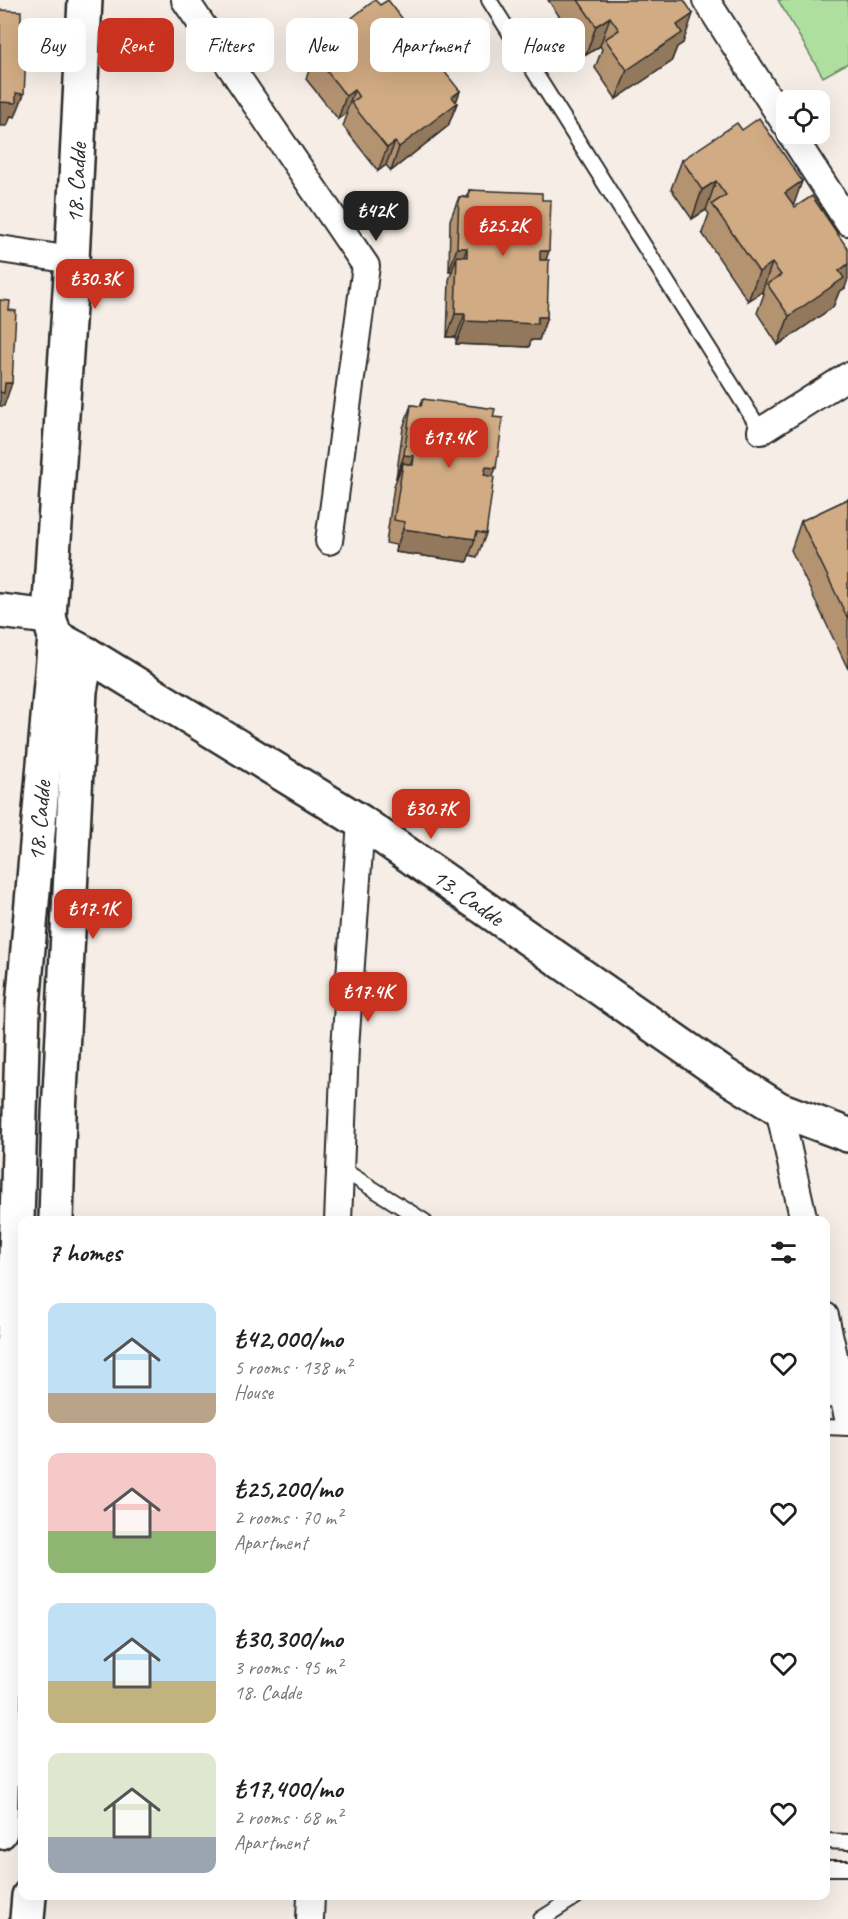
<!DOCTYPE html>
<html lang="en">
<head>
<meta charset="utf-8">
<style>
  body { margin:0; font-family:Caveat,sans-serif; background:#f2f2f2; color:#202124; height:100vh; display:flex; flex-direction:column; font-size:22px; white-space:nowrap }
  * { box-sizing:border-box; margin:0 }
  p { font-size:20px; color:#757577 }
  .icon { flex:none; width:33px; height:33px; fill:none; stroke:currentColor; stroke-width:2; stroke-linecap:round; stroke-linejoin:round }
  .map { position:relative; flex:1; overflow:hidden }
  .drawer { position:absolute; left:18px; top:1216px; width:812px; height:684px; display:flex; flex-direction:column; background:#fff; border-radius:12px; box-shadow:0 6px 24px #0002 }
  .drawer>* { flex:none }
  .banner { position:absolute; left:18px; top:18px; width:813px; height:54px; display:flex; gap:12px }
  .buttons { position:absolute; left:776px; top:90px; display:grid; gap:12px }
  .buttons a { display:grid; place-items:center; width:54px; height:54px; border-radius:12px; background:#fff; box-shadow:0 6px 24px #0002; font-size:30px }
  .price { position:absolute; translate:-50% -51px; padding:0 14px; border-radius:12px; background:#c8321e; color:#fff; font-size:20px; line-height:39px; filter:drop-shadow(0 2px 3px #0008) }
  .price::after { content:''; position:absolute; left:50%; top:36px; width:18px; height:14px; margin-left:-9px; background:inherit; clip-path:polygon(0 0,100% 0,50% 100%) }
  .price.active { background:#222; color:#fff }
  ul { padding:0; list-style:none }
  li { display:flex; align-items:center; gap:18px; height:150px; padding:0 30px }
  li span { display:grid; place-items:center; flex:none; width:168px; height:120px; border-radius:12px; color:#555 }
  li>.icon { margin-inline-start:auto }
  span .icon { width:72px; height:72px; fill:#fffc; stroke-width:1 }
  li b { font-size:26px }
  h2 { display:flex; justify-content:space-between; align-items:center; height:72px; padding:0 30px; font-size:26px }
  .tag { padding:0 21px; border-radius:12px; background:#fff; box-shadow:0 6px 24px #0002; font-size:21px; line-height:54px }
  .tag.active { background:#c8321e; color:#fff }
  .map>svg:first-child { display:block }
</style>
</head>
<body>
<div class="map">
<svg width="848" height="1919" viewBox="0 0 848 1919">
  <rect width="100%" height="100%" fill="#f6eee6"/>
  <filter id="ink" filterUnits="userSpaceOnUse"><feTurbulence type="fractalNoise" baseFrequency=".0167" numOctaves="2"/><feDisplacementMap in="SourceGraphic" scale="12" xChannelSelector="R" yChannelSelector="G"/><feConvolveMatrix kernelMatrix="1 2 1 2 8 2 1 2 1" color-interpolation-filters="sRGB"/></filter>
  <g filter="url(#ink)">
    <polygon fill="#afdf9f" stroke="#6d8565" stroke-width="1.5" points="778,0 848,0 848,63 823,77"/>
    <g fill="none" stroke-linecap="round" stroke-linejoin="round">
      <defs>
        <g id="lane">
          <polyline points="489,0 761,431"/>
          <polyline points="340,1168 424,1221"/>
          <polyline points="825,1400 844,1401"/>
          <polyline points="825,1427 848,1428"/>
          <polyline points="825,1841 848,1842"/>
          <polyline points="825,1868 848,1868"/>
          <polyline points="541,1919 577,1896"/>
        </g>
        <g id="street">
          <polyline points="185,0 366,266 329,541"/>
          <polyline points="706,0 786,125"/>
          <polyline points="791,134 848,222"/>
          <polyline points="0,249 72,260"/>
          <polyline points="761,431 848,376"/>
          <polyline points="779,1109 804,1221"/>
          <polyline points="338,1221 345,1048 361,822"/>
          <polyline points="825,1316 848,1418"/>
          <polyline points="310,1919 311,1896"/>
        </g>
        <g id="secondary">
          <polyline points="0,611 49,617 55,637 87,654 361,822 723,1074 779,1109 848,1135"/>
          <polyline points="49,617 72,260 85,0"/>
          <polyline points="56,1221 59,1114 80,691 87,654"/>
          <polyline points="0,1832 23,1006 55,637"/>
          <polyline points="27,1919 29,1896"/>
        </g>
      </defs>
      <use href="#lane" stroke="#2b2b2b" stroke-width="18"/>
      <use href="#street" stroke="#2b2b2b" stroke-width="30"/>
      <use href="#secondary" stroke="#2b2b2b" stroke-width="38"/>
      <use href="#lane" stroke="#fff" stroke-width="14"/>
      <use href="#street" stroke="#fff" stroke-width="26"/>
      <use href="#secondary" stroke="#fff" stroke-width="33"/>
    </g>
    <g fill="#b49371" stroke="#2b2b2b" stroke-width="1.5">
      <polygon points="548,0 684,0 683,43 677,47 671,62 616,99 595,68 602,49 600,46 586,55"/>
      <polygon points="318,44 415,50 460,91 456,102 457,103 448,126 391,171 386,165 378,171 343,126 347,115 346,113 338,119 306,79"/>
      <polygon points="742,130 802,181 793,205 845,288 839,292 833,307 778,345 757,313 764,294 762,292 748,301 702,233 709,214 706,210 692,219 671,189 682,160"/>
      <polygon points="469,190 542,200 546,260 547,317 539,340 531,340 529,347 456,344 456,337 447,337 449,280 452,271 449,271 450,220 459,197 467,197"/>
      <polygon points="423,399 493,417 492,477 486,534 477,557 469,555 467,562 395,552 396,545 386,543 394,486 397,478 396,478 403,428 411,405 420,406"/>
      <polygon points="848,499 848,669 791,550 801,521"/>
    </g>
    <g fill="#92785c" stroke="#2b2b2b" stroke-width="1.5">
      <polygon points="693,14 683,43 677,47 671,62 616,99 627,70 677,25"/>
      <polygon points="610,17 600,46 586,55 596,26"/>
      <polygon points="419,40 411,63 411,46"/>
      <polygon points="354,90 346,113 338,119 346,96"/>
      <polygon points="460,91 455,105 457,103 448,126 391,171 399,147 452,97"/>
      <polygon points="16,93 24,94 15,117 11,116 7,126 0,126 0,102"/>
      <polygon points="395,142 386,165 378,171 387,148"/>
      <polygon points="716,181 706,210 692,219 702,190"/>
      <polygon points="802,181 792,210 785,193"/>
      <polygon points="457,248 467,248 459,271 457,256 452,271 449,271"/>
      <polygon points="540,251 549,251 541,275 532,274"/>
      <polygon points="772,263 762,292 748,301 759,272"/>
      <polygon points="848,264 848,279 845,288 839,292 833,307 778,345 789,316 839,271"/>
      <polygon points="455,314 465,314 456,337 447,337"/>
      <polygon points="538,317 547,317 539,340 531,340 529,347 456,344 465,321"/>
      <polygon points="5,383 12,383 4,406 0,406 0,392"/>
      <polygon points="404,455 414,456 406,479 403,463 397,478 396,478"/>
      <polygon points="486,467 496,468 487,491 477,490"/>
      <polygon points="403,529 475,539 467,562 395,552"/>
    </g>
    <g fill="#d1ab83" stroke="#2b2b2b" stroke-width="1.5">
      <polygon points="375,0 380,5 388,0 419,40 411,46 417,52 424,46 460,91 452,97 457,103 399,147 395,142 387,148 351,103 359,97 354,90 346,96 315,56 323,50 318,44"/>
      <polygon points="578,0 684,0 693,14 677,25 682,33 627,70 605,39 619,30 610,17 596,26"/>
      <polygon points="0,10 21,11 21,21 28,21 24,94 16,93 16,103 0,102"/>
      <polygon points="759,118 802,181 785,193 795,207 812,196 848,249 848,264 839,271 844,278 789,316 767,284 781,275 772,263 759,272 712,204 726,195 716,181 702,190 682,160 737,123 742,130"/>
      <polygon points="469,190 542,193 542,200 551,200 549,251 540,251 540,260 549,260 547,317 538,317 537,324 465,321 465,314 455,314 457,256 467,257 467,248 457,248 459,197 469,198"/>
      <polygon points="0,300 10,301 9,310 16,311 12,383 5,383 4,393 0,392"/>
      <polygon points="423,399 495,409 493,417 503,418 496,468 486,467 484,475 494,477 486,534 477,532 475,539 403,529 405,522 394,520 403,463 413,465 414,456 404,455 411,405 421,406"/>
      <polygon points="848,499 848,619 801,521"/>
    </g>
  </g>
  <g text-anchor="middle" stroke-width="4.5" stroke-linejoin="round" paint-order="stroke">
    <g font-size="24" fill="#2b2b2b" stroke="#fff">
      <text transform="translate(76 183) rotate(-87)" y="8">18. Cadde</text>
      <text transform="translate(39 821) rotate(-85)" y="8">18. Cadde</text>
      <text transform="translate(468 897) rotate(35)" y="8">13. Cadde</text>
    </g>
  </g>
</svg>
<div class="buttons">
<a><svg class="icon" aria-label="locate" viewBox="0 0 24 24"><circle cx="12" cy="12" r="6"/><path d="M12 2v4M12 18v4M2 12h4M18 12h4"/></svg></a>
</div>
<b class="price active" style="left:376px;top:242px">₺42K</b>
<b class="price" style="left:503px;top:257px">₺25.2K</b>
<b class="price" style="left:95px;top:310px">₺30.3K</b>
<b class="price" style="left:449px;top:469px">₺17.4K</b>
<b class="price" style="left:431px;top:840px">₺30.7K</b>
<b class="price" style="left:93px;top:940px">₺17.1K</b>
<b class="price" style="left:368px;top:1023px">₺17.4K</b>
<div class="banner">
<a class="tag">Buy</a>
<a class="tag active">Rent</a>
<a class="tag">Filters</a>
<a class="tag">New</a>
<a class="tag">Apartment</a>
<a class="tag">House</a>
</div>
<section class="drawer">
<h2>7 homes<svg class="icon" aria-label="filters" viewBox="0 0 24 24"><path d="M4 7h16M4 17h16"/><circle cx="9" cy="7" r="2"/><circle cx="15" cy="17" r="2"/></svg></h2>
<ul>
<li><span style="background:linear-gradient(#bfe0f5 75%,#b9a48a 0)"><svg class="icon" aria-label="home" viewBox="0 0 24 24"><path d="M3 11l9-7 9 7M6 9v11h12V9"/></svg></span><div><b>₺42,000/mo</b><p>5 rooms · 138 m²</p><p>House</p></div><svg class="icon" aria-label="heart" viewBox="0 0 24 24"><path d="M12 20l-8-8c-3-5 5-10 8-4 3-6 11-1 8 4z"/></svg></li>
<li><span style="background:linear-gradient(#f6c9c9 65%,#8fb573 0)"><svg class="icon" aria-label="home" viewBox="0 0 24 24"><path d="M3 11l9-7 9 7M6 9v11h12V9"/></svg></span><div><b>₺25,200/mo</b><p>2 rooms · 70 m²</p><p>Apartment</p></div><svg class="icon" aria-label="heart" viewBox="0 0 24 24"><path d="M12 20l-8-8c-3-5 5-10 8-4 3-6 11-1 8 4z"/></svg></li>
<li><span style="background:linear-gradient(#bfe0f5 65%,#c2b280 0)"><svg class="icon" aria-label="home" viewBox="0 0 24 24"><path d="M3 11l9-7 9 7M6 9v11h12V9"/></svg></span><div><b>₺30,300/mo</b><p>3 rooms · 95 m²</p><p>18. Cadde</p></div><svg class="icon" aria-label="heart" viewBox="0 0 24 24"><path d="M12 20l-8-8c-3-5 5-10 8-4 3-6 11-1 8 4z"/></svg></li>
<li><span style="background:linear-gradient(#dfe7d0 70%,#9aa5b1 0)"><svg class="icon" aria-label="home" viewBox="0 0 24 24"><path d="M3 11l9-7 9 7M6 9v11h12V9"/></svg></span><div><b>₺17,400/mo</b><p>2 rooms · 68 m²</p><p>Apartment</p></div><svg class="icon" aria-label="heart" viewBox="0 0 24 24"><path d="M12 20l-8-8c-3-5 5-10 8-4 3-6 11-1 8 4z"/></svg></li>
</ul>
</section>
</div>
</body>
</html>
